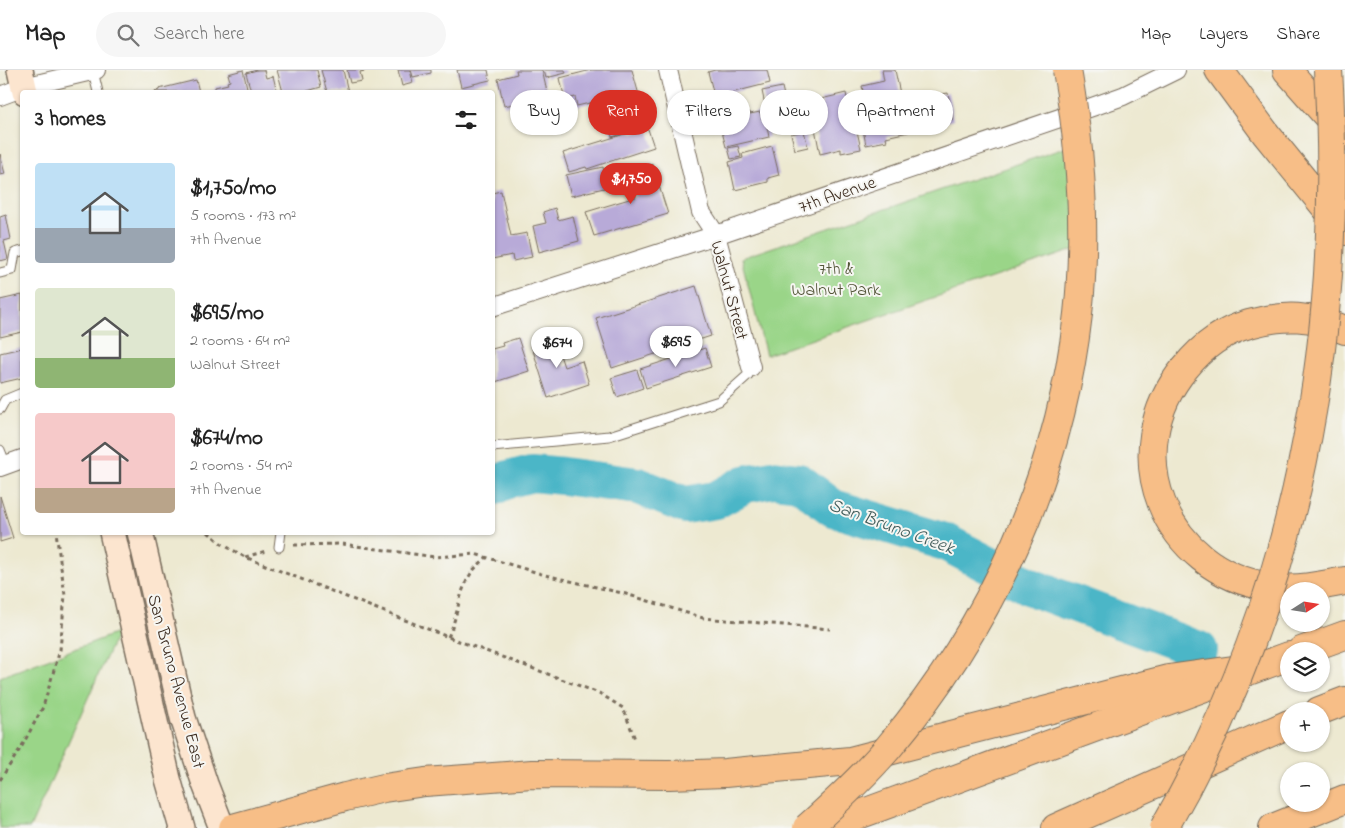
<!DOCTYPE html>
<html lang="en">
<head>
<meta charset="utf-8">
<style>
  body { margin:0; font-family:"Indie Flower",sans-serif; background:#f6f6f6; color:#222; height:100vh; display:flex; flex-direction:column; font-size:19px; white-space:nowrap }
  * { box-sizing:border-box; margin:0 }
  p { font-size:16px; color:#767676 }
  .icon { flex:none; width:28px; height:28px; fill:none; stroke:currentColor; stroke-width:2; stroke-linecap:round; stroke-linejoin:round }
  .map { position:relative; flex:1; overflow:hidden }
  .drawer { position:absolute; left:20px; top:20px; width:475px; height:445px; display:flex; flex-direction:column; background:#fff; border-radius:5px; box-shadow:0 1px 4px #0004 }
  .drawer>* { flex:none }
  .hud { position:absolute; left:510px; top:20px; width:475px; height:45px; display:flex; gap:10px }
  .needle { width:32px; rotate:78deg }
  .tools { position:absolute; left:1280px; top:512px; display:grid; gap:10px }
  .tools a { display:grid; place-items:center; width:50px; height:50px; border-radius:50%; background:#fff; box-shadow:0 1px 4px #0004; font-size:25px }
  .price { position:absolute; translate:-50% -42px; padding:0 11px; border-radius:18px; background:#fff; color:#222; font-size:16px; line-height:32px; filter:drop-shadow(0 1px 2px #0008) }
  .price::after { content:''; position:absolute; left:50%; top:30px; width:15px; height:11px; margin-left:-8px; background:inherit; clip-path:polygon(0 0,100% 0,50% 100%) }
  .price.selected { background:#d93025; color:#fff }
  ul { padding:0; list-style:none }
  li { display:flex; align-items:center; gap:15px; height:125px; padding:0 15px }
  li span { display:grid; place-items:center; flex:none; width:140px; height:100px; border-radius:5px; color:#555 }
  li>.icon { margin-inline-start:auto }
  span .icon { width:60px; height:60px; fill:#fffc; stroke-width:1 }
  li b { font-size:21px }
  h2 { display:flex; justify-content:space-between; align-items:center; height:60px; padding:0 15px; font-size:21px }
  .tag { padding:0 18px; border-radius:22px; background:#fff; box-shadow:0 1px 4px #0004; font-size:18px; line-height:45px }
  .tag.selected { background:#d93025; color:#fff }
  header { display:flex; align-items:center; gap:30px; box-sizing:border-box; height:70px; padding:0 25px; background:#fff; border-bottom:1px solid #e0e0e0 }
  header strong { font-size:24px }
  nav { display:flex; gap:28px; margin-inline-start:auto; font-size:18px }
  .search { width:350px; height:45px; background:#f6f6f6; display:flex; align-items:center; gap:12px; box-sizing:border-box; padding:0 18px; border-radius:28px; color:#767676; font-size:19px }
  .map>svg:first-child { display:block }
</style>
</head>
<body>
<header>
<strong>Map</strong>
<div class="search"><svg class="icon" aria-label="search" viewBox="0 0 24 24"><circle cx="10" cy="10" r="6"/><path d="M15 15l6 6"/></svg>Search here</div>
<nav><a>Map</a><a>Layers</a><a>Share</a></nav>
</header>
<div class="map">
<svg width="1345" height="758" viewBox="0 0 1345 758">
  <rect width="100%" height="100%" fill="#f6f6f2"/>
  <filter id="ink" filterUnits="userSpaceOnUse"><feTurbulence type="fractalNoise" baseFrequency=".02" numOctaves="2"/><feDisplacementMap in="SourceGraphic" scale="10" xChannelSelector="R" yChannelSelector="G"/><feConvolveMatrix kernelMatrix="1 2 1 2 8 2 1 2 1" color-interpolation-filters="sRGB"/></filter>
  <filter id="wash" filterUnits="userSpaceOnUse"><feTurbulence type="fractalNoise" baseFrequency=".0096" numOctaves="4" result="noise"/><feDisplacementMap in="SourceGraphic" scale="20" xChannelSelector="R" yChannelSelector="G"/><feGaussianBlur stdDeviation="1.12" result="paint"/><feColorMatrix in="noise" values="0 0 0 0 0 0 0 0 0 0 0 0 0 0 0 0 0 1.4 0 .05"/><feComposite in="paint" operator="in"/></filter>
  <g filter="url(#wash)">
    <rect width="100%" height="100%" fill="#ede9d1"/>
    <g fill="#9ad588" stroke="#6a8053">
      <polygon points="1088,70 1082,177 766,285 741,188"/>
      <polygon points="117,563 30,758 0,758 0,607"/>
    </g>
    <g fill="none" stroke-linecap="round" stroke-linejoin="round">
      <polyline stroke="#4bb6c7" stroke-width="38" points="492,417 509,409 532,403 563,406 638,416 685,435 716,430 745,414 773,409 799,412 833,438 945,472 1033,518 1199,580"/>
    </g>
    <g id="blocks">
      <g fill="#b8aad8">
        <polygon points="243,0 248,22 208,22 215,20 215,17 228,14 227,12 230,11 228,4"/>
        <polygon points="257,0 264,0 266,8 273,6 277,22 251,22 246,3"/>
        <polygon points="277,0 317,0 321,17 304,22 283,22"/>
        <polygon points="321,0 343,0 348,22 327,22"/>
        <polygon points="347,0 365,0 365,1 360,2 362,11 350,13"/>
        <polygon points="398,0 410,0 413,13 402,16"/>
        <polygon points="411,0 431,0 431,3 413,7"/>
        <polygon points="457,0 488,0 490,10 461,17"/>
        <polygon points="516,0 542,0 553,48 533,53 530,39 524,40 523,32 504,36 498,9 517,4"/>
        <polygon points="544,0 565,0 566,3 546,8"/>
        <polygon points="591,0 632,0 639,25 595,36 594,32 577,36 575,27 565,30 560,8"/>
        <polygon points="715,0 767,0 770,13 726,24 727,27 715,29 708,2"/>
        <polygon points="882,0 895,0 908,62 886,67 887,71 866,75 861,49 868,47 862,16 884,11"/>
        <polygon points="196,10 199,22 154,22 159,20 159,19"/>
        <polygon points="782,17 787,39 767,44 762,21"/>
        <polygon points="846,23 849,38 846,38 849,53 855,52 861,79 841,83 841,79 820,84 812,43 820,41 818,36 822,35 821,29"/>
        <polygon points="930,23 931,26 948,23 953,50 912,58 906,28"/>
        <polygon points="638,35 644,58 612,67 606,43"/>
        <polygon points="750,42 750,44 760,42 762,49 765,48 769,67 726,77 720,54 729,52 728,47"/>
        <polygon points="648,59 654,77 587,99 586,97 569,102 563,83 631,62 632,64"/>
        <polygon points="804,61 808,77 795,80 791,64"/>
        <polygon points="738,76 741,87 731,89 728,78"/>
        <polygon points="772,76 779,105 768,108 768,112 735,120 729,92 743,88 742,84"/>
        <polygon points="0,84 5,104 0,105"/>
        <polygon points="652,94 668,144 594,166 586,142 636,127 628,101"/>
        <polygon points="603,97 608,117 571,126 566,105"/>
        <polygon points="501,121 511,166 527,163 532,187 513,191 512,185 492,189 492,123"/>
        <polygon points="555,138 558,150 573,146 579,171 539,182 533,156 546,153 543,142"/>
        <polygon points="6,145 11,169 4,171 8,189 0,191 0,147"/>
        <polygon points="696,216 711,266 612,298 596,248"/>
        <polygon points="22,225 22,262 0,267 0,230"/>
        <polygon points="554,267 564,297 582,291 589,314 548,328 531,274"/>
        <polygon points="518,268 529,301 492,313 492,279 503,276 502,273"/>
        <polygon points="22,278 22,308 0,313 0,283"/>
        <polygon points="705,278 711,297 646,318 640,299"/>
        <polygon points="637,300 643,318 617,327 611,308"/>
        <polygon points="0,426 13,468 0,472"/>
      </g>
    </g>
  </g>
  <g filter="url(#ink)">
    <use href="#blocks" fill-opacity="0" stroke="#796d5d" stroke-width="1"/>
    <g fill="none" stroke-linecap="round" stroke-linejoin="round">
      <defs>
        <g id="lane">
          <polyline points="93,1 98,22"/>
          <polyline points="0,203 12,200 15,183 22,181"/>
          <polyline points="0,339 5,330 22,323"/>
          <polyline points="492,377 609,366 719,331 748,305 751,297"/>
          <polyline points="0,380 6,395"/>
          <polyline points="279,477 281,462"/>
        </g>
        <g id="street">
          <polyline points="668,0 701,142 716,165 751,297"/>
          <polyline points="0,26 24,17 96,0"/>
          <polyline points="492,237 716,165 1092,37 1123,26 1176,0"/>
          <polyline points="0,397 22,389"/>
        </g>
        <g id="secondary">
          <polyline points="20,0 25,22"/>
          <polyline points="112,462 168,709 182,758"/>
          <polyline points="140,462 183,648 205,714 222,758"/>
        </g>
        <g id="highway">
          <polyline points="1219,0 1266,64 1345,161"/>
          <polyline points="1287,0 1345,66"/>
          <path d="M1345,260c-34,-15 -60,-16 -96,-6 -26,7 -47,23 -64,44 -69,83 -22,203 85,219 26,4 50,-1 75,-6"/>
          <polyline points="1301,581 1345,565"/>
          <polyline points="1319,641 1345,631"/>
          <polyline points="233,758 345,727 384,718 425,712 532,704 669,705 725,703 850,691 1168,609 1262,596"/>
          <polyline points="823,758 1289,586"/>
          <polyline points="1056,758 1289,654"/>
          <polyline points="1273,758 1345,729"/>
        </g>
      </defs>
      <use href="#lane" stroke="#796d5d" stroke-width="11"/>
      <use href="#street" stroke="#796d5d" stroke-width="20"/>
      <use href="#secondary" stroke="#796d5d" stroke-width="28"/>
      <use href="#highway" stroke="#796d5d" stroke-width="30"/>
      <g stroke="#796d5d" stroke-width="3" stroke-dasharray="4 4" stroke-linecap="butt">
        <polyline points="208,462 222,474 245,487 448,567 599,623 623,638 635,669"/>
        <polyline points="294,475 342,474 435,487 475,484 545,505 626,524 703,548 830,559"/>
        <polyline points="245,487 266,481"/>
        <path d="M448,567c10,-20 10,-43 22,-62 4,-7 11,-12 16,-17"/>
        <polyline points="0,710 22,676 43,637 60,580 65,525 56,462"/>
      </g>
      <use href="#lane" stroke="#fff" stroke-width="9"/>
      <use href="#street" stroke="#fff" stroke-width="18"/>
      <use href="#secondary" stroke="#fce5cf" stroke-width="25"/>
      <use href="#highway" stroke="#f7be87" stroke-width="28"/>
      <defs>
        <g id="highway-bridge">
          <path d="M807,758c28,-25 56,-51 81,-80 104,-123 172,-274 190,-434 9,-81 3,-164 -11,-244"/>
          <path d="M1164,758c134,-231 181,-492 164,-758"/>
        </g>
      </defs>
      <use href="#highway-bridge" stroke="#796d5d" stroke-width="30" stroke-linecap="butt"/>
      <use href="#highway-bridge" stroke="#f7be87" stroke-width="28"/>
    </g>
  </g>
  <g text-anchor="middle" stroke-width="4" stroke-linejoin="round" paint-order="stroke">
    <g font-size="18" fill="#3b2a1e" stroke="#f6f6f2">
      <text transform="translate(837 124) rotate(-19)" y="6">7th Avenue</text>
      <text transform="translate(730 220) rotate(75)" y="6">Walnut Street</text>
      <text transform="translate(177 611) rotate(75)" y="6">San Bruno Avenue East</text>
    </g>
    <g font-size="18" fill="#535538" stroke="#f6f6f2">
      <text x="836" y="204">7th &amp;<tspan x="836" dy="21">Walnut Park</tspan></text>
    </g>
    <g font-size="19" font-style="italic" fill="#415b59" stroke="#f6f6f2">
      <text transform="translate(892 455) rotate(20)" y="7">San Bruno Creek</text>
    </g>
  </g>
</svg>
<div class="tools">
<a><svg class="needle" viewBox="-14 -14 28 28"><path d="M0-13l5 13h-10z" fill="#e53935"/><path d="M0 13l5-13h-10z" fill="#767676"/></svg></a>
<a><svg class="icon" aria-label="layers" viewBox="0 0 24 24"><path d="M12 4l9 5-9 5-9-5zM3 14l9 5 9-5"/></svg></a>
<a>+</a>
<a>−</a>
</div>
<b class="price selected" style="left:631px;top:135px">$1,750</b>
<b class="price" style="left:676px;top:298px">$695</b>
<b class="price" style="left:557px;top:299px">$674</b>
<div class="hud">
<a class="tag">Buy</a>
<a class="tag selected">Rent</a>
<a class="tag">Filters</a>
<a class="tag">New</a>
<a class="tag">Apartment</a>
</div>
<section class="drawer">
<h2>3 homes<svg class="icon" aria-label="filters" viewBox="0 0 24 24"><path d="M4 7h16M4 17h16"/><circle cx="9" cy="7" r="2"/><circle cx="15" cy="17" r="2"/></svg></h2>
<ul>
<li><span style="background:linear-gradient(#bfe0f5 65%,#9aa5b1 0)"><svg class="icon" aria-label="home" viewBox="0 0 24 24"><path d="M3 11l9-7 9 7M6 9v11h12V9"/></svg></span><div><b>$1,750/mo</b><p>5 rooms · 173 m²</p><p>7th Avenue</p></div></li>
<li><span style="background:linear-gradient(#dfe7d0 70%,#8fb573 0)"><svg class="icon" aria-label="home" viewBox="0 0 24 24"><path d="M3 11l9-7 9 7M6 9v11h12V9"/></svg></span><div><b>$695/mo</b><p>2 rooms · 64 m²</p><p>Walnut Street</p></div></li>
<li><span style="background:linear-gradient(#f6c9c9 75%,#b9a48a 0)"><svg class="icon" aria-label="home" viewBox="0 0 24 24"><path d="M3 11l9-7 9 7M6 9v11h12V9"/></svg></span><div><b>$674/mo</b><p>2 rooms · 54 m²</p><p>7th Avenue</p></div></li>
</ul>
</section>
</div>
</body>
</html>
